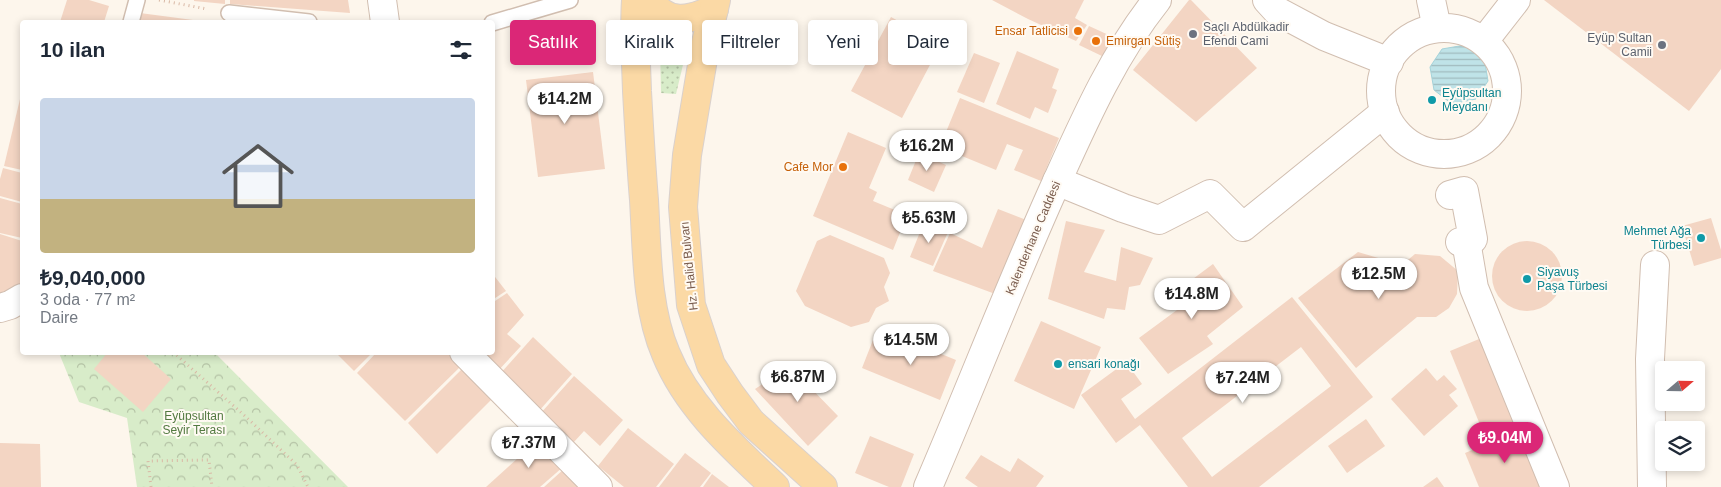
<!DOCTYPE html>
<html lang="tr">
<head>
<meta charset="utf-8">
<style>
  body { margin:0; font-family:Arial,sans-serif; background:#f2f2f3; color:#1f2937; height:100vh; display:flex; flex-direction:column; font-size:19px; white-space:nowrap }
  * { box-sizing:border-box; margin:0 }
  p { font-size:16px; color:#747a83 }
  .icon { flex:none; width:28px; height:28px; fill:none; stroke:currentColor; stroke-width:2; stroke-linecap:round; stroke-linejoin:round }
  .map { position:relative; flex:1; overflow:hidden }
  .side { position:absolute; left:20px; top:20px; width:475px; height:335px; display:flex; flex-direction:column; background:#fff; border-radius:5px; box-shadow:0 2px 8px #0003 }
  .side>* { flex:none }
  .guide { position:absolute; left:510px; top:20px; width:475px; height:45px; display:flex; gap:10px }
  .needle { width:32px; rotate:70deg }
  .fabs { position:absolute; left:1655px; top:361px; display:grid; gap:10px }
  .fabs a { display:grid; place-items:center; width:50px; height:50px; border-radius:5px; background:#fff; box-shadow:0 2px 8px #0003; font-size:25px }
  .price { position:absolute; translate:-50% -42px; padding:0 11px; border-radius:18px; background:#fff; color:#222; font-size:16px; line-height:32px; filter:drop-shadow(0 1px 2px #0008) }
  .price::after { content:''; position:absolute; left:50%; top:30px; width:15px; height:11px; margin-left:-8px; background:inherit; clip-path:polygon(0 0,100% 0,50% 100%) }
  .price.active { background:#db2777; color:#fff }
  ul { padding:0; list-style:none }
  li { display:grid; align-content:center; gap:10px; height:265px; padding:0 20px }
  li span { display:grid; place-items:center; height:155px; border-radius:5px; color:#555 }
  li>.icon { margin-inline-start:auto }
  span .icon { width:90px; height:90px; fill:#fffc; stroke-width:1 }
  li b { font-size:21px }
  h2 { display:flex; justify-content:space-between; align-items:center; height:60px; padding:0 20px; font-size:21px }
  .tag { padding:0 18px; border-radius:5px; background:#fff; box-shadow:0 2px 8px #0003; font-size:18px; line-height:45px }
  .tag.active { background:#db2777; color:#fff }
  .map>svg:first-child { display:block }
</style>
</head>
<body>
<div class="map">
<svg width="1721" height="487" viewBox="0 0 1721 487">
  <defs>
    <pattern id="grass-dots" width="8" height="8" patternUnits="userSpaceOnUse" patternTransform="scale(1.25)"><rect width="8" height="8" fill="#d8ecc9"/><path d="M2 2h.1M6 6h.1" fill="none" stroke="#b4c2a5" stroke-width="1.8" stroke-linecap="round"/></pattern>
    <pattern id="park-crowns" width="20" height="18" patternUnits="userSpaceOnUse" patternTransform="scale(1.25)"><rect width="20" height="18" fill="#d8ecc9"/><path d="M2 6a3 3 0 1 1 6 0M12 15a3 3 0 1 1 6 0" fill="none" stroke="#b4c2a5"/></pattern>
    <pattern id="water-rules" width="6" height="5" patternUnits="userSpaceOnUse" patternTransform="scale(1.25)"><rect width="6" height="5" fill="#bfe3e8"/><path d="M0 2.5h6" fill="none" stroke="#a0bbbe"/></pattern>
  </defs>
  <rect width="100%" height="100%" fill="#fdf6ec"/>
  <polygon fill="url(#grass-dots)" points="660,45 687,48 676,94 661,93"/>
  <polygon fill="url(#park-crowns)" points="59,353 215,353 348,487 137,487 127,418 79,402"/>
  <polygon fill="url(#water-rules)" stroke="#a5d3da" points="1465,45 1484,57 1488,81 1476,99 1452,104 1434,90 1430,67 1442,49"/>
  <g fill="#f3d5c3" fill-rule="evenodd">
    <polygon points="67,0 89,0 109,6 104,22 60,22"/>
    <polygon points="194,0 225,0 225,4 194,1"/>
    <polygon points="230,0 348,0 350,13 230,4"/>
    <polygon points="992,0 1084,0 1075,18 1087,25 1076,41 1028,19"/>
    <polygon points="1189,0 1191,0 1257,68 1196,122 1133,70"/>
    <polygon points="1544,0 1721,0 1721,69 1689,111"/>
    <polygon points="140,13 193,20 192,22 137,22"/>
    <polygon points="891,17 933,40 925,57 932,61 902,118 851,91"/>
    <polygon points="1089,26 1113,37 1104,57 1079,45"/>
    <polygon points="1017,51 1059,69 1052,88 1057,90 1048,113 1035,107 1030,119 996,104"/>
    <polygon points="974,53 1000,63 984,103 957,92"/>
    <polygon points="593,72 605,169 538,177 526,80"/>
    <polygon points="960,98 1059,138 1041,181 1014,170 1023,150 1007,144 996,170 957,154 963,139 946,132"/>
    <polygon points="20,99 22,99 22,170 4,166"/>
    <polygon points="848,132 886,148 869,188 877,192 873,201 907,215 893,250 813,216"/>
    <polygon points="919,153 946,165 934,192 908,180"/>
    <polygon points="3,168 22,173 22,202 0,196 0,179"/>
    <polygon points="0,198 22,204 22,238 0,233"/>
    <polygon points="998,209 1029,221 998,295 933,271 950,233 982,248"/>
    <polygon points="1711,218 1721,250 1721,258 1694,266 1682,226"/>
    <polygon points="1066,221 1105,230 1084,272 1116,281 1121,247 1153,258 1140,285 1129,287 1125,310 1107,308 1104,319 1048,299"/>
    <polygon points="924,222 948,232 933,266 910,257"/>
    <polygon points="0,234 22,241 22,297 0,295"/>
    <polygon points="830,235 884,258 890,273 884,287 889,301 876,308 869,322 851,327 805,306 796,291 817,241"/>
    <circle cx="1527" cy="276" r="35"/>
    <polygon points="1358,252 1402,265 1415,254 1440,256 1458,271 1457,294 1449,308 1436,317 1417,317 1356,368 1298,298"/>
    <polygon points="1213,264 1243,307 1207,336 1213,344 1168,374 1139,338 1177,310 1170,296"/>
    <polygon points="492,273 506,291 492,300"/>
    <polygon points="507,293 524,315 507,334 521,346 496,373 478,352 492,352 492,303"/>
    <path d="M1292,297l81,100 -114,90h-71l-48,-62 -24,18 -35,-48 45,-33 16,22 -21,15 14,20zM1301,347l30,39 -119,91 -30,-39z"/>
    <polygon points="1041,321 1101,347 1074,409 1014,381"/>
    <polygon points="533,337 572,374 538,412 499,375"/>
    <polygon points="1484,337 1519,424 1485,437 1450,351"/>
    <polygon points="902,338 956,360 940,400 862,368 873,340 897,349"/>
    <polygon points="108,352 141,352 171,379 143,412 94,369"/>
    <polygon points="335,352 373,352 354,371"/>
    <polygon points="377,352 447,352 461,366 405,421 357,373"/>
    <polygon points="797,361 810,375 805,382 838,416 808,446 755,389"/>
    <polygon points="1426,368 1437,381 1444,375 1457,389 1449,395 1458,406 1424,436 1391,399"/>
    <polygon points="462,369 492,399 437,454 408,423"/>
    <polygon points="574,376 623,420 600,446 584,431 573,443 540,414"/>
    <polygon points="1366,419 1385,446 1347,473 1328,446"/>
    <polygon points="628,428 674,464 656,487 624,487 598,466"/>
    <polygon points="1521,430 1544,487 1479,487 1465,453"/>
    <polygon points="870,436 914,454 901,487 889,487 855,473"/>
    <polygon points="538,440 563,467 540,487 486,487"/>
    <polygon points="0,443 40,444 41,487 0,487"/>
    <polygon points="685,453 711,473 700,487 659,487"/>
    <polygon points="981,455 1010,472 1018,458 1044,476 1036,487 978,487 965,478"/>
    <polygon points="564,469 580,487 544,487"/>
    <polygon points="712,474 729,487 703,487"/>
    <polygon points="1437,477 1444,487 1423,487"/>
  </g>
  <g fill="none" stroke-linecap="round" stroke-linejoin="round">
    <defs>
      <g id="lane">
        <polyline points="229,13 309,22"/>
        <polyline points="131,22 137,0"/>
        <polyline points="492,23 570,0"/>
      </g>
      <g id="street">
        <polyline points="382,0 385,22"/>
        <polyline points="1267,0 1277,11 1324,36 1389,62"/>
        <polyline points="1431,0 1437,28"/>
        <circle cx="1444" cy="91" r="63"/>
        <polyline points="1484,41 1516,0"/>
        <polyline points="1057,181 1123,208 1159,220 1210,194 1243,227 1385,112"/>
        <polyline points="1450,195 1464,191 1473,239 1460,242"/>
        <polyline points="1466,241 1474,288 1555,487"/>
        <polyline points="0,308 10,305 22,298"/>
        <polyline points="464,352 598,487"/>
        <path d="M928,487c44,-102 84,-207 130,-308 28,-62 56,-125 99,-179"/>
        <polyline points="1652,487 1650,359 1655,265"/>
      </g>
      <g id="primary">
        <path d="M636,0c-2,30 0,60 1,91 2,36 4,73 7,109 3,49 2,108 22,154 22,54 68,94 109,133"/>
        <path d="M649,0c19,26 40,21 65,9"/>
        <polyline points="716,0 705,47 687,155 683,207 691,305 711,365 730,394 751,422 823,487"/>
      </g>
    </defs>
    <use href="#lane" stroke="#d1beb0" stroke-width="18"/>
    <use href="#street" stroke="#d1beb0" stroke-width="30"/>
    <use href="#primary" stroke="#dad1cd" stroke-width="30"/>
    <g stroke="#d9b8a5" stroke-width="3" stroke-dasharray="1 4" stroke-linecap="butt">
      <polyline points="159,0 207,9"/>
      <polyline points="173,352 245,416 297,465 308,487"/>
      <polyline points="151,487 148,461 209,460 212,487"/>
    </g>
    <use href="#lane" stroke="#fff" stroke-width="15"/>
    <use href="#street" stroke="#fff" stroke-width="28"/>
    <use href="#primary" stroke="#fbd9a5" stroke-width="28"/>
  </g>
  <g fill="#e8710a" stroke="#fffaf3" stroke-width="2">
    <circle cx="1078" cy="31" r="5"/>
    <circle cx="1096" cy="41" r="5"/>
    <circle cx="843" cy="167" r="5"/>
  </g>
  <g fill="#6b7280" stroke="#fffaf3" stroke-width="2">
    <circle cx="1193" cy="34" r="5"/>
    <circle cx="1662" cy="45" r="5"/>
  </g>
  <g fill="#0f9aa8" stroke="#fffaf3" stroke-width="2">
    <circle cx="1432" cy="100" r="5"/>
    <circle cx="1701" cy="238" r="5"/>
    <circle cx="1527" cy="279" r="5"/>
    <circle cx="1058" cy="364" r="5"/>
  </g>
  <g text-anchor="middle" stroke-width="4" stroke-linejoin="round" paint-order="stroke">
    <g font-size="12" fill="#5b616d" stroke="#fffaf3" text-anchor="start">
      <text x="1203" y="31">Saçlı Abdülkadir<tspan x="1203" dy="14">Efendi Cami</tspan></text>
      <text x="1652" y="42" text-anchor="end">Eyüp Sultan<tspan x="1652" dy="14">Camii</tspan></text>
    </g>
    <g font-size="12" fill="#c56008" stroke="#fffaf3" text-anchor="end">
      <text x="1068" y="35">Ensar Tatlicisi</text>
      <text x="1106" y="45" text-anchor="start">Emirgan Sütiş</text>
      <text x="833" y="171">Cafe Mor</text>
    </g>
    <g font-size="12" fill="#0d838f" stroke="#fffaf3" text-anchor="start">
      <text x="1442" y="97">Eyüpsultan<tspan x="1442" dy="14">Meydanı</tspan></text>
      <text x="1691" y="235" text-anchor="end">Mehmet Ağa<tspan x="1691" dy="14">Türbesi</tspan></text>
      <text x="1537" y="276">Siyavuş<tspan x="1537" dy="14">Paşa Türbesi</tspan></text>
      <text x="1068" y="368">ensari konağı</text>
    </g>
    <g font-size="12" fill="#7a5c4d" stroke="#fffaf3">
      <text transform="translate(1033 238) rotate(-67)" y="4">Kalenderhane Caddesi</text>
      <text transform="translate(689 266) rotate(-96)" y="4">Hz. Halid Bulvarı</text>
    </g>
    <g font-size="12" fill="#537a41" stroke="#fffaf3">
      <text x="194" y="420">Eyüpsultan<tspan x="194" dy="14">Seyir Terası</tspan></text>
    </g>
  </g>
</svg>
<div class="fabs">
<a><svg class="needle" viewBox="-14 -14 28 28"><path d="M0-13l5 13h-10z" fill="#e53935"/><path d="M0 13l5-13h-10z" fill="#747a83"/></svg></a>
<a><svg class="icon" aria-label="layers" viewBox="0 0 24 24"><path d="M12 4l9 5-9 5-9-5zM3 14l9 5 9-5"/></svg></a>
</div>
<b class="price" style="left:565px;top:125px">₺14.2M</b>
<b class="price" style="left:927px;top:172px">₺16.2M</b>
<b class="price" style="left:929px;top:244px">₺5.63M</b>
<b class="price" style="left:1379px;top:300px">₺12.5M</b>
<b class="price" style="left:1192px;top:320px">₺14.8M</b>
<b class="price" style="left:911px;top:366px">₺14.5M</b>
<b class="price" style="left:798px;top:403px">₺6.87M</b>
<b class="price" style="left:1243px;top:404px">₺7.24M</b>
<b class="price active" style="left:1505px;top:464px">₺9.04M</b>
<b class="price" style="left:529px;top:469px">₺7.37M</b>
<div class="guide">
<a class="tag active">Satılık</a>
<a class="tag">Kiralık</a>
<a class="tag">Filtreler</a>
<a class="tag">Yeni</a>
<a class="tag">Daire</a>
</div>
<section class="side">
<h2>10 ilan<svg class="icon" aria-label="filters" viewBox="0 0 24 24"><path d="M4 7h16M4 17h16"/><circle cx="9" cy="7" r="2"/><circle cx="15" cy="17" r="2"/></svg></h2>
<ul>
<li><span style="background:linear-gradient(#c9d6e8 65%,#c2b280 0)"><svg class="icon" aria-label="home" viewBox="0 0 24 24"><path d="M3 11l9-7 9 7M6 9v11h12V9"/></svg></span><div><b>₺9,040,000</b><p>3 oda · 77 m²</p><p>Daire</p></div></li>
</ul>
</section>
</div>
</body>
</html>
